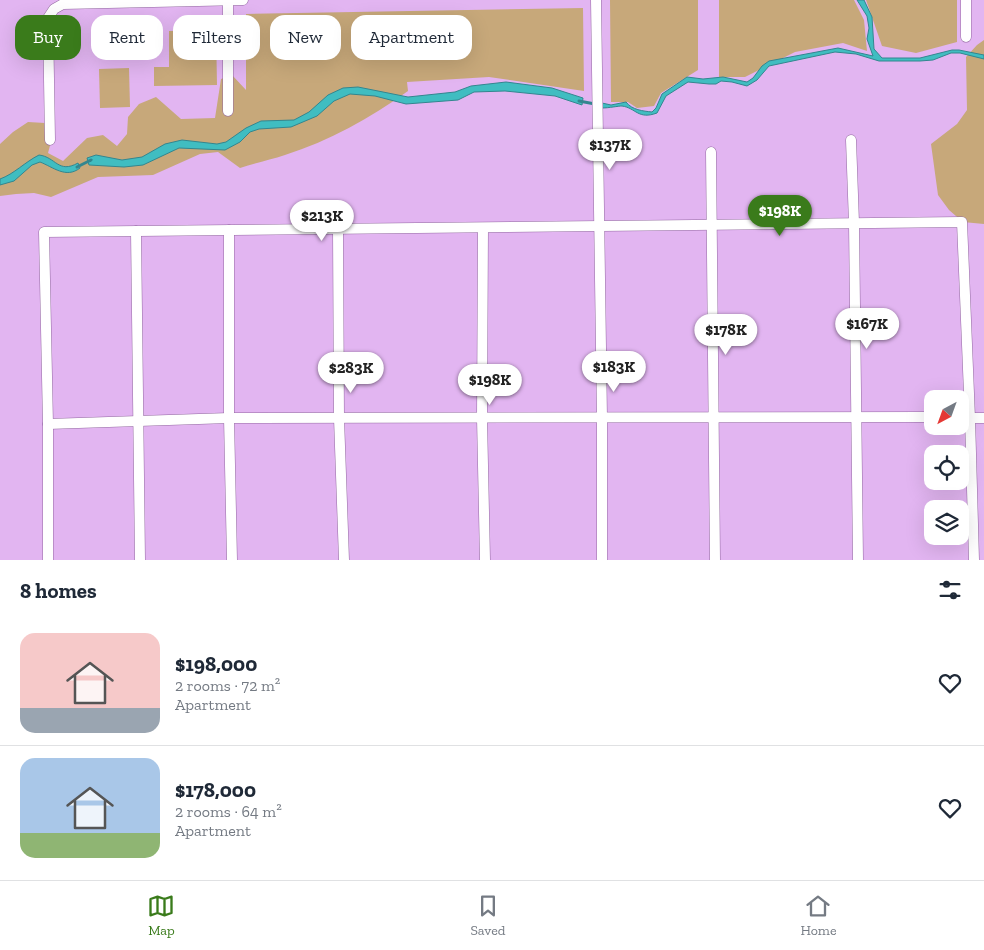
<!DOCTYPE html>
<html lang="en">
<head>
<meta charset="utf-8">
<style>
  body { margin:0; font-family:"Zilla Slab",serif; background:#f2f2f3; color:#1f2937; height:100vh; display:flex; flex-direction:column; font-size:19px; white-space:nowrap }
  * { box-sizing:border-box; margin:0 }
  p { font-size:16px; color:#747a83 }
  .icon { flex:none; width:28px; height:28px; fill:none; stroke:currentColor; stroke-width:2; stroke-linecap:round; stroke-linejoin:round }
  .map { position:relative; height:560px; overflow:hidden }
  .drawer { display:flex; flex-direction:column; background:#fff; flex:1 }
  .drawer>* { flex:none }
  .hud { position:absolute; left:15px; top:15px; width:500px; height:45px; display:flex; gap:10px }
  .needle { width:32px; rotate:221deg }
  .fabs { position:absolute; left:924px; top:390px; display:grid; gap:10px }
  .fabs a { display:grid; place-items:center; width:45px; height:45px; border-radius:10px; background:#fff; box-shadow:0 5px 20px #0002; font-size:25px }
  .price { position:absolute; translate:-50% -42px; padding:0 11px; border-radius:18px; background:#fff; color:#222; font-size:16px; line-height:32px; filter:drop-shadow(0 1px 2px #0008) }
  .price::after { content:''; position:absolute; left:50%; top:30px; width:15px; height:11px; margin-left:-8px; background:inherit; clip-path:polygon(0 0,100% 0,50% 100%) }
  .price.current { background:#3a7b1b; color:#fff }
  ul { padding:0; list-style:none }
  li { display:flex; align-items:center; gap:15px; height:125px; padding:0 20px }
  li+li { border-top:1px solid #e0e1e3 }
  li span { display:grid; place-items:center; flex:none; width:140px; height:100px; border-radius:15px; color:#555 }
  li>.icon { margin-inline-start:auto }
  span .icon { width:60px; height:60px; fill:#fffc; stroke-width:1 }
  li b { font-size:21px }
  h2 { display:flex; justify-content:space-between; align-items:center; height:60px; padding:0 20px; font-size:21px }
  .pill { padding:0 18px; border-radius:15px; background:#fff; box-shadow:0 5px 20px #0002; font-size:18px; line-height:45px }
  .pill.current { background:#3a7b1b; color:#fff }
  .tabs { display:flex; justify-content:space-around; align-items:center; height:70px; border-top:1px solid #e0e1e3; background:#fff; font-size:14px; color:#747a83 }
  .tabs a { display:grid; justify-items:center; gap:2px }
  .tabs .current { color:#3a7b1b }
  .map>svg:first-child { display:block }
</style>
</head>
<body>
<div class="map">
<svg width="984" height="560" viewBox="0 0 984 560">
  <rect width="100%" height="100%" fill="#e2b5f1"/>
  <g fill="#c7a87a">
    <polygon points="610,0 698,0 698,70 661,93 654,106 637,108 628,102 611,102"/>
    <polygon points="719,0 854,0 864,20 867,51 843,43 795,52 745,77 719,77"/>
    <polygon points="866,0 957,0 957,42 916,53 882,46"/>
    <path d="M583,8l1,83 -95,-14 -82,5 1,9c-38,27 -79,50 -123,64 -15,5 -30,8 -45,13l-22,-16 -18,2 -47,21 -55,2 -47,20 -17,-4 -18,1 -16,2v-52l13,-12 15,-10 17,1 7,15 -4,15 15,8 24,-23 16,-3 14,11 10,-12 1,-17 11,-13 17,-7 25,22 34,-1 6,-39 11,-4 14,15v-76z"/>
    <polygon points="216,30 217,85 154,86 154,67 169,67 169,31"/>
    <polygon points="984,40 984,224 963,222 949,210 938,195 931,144 957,124 967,110 966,57 977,45"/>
    <polygon points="129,68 130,107 100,108 99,69"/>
  </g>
  <g fill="#40bdc1" stroke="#33868f">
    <path d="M857,0h7l8,17 2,32 8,9h38l32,-8h7l25,5v4l-24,-6h-9l-18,7 -13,1h-41l-23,-7 -21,-2 -66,14 -12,14 -10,6 -15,-4 -11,-1 -5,3h-7l-21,-2 -22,14 -9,17c-19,7 -21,-5 -35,-7 -4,0 -13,2 -20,2v-5l9,2 15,-3c6,8 17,9 26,10l4,-4 6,-14 25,-17 16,2 20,-2 24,5 6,-4 9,-12 7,-5 69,-13 35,8 -6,-17 2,-11 -2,-12z"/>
    <polygon points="506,82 552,88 583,98 582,105 555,96 505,91 474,92 458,100 406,104 375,96 350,94 334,101 317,116 291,127 259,129 250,132 240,142 225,150 179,148 143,165 124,167 89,165 87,158 96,155 122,160 142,157 165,144 182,140 217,144 226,142 246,128 261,121 294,120 309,112 328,95 343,88 358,87 408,97 455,92 471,86"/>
    <path d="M39,155c17,2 19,19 39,8l2,5c-14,11 -27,-1 -40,-6l-8,3 -18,16 -14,4v-6c14,-5 25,-17 39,-24z"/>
  </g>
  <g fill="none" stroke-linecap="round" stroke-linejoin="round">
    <g stroke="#33868f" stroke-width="3">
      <polyline points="579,101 595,104"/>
      <polyline points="77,167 91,160"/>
    </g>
    <defs>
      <g id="minor">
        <polyline points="228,0 228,111"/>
        <polyline points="596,0 602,418 602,560"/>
        <polyline points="966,0 966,37"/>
        <polyline points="50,140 48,18 54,9 63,4 243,0"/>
        <polyline points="851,140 854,223 858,560"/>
        <polyline points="711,152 715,560"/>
        <polyline points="483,228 482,418 485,560"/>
        <polyline points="338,229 339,418 344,560"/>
        <polyline points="229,230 229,418 232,560"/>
        <polyline points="136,231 140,560"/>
        <polyline points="960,418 984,418"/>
        <polyline points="48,424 229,418 932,417"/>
        <polyline points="48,560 48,424 44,232 962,222 970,418 974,560"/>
      </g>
    </defs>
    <use href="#minor" stroke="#9369a1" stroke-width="11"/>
    <use href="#minor" stroke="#fff" stroke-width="10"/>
  </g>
</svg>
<div class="fabs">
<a><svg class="needle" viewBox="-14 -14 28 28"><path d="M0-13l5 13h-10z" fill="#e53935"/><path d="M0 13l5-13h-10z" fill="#747a83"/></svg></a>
<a><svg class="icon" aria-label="locate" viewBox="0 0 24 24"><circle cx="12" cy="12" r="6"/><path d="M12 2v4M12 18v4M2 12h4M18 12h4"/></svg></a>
<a><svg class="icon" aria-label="layers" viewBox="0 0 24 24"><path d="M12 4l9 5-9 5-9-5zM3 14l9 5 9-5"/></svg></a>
</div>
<b class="price" style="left:610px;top:171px">$137K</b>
<b class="price current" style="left:780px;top:237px">$198K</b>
<b class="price" style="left:322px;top:242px">$213K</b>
<b class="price" style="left:867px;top:350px">$167K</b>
<b class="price" style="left:726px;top:356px">$178K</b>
<b class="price" style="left:614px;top:393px">$183K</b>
<b class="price" style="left:351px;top:394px">$283K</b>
<b class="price" style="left:490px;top:406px">$198K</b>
<div class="hud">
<a class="pill current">Buy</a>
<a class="pill">Rent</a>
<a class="pill">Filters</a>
<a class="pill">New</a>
<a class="pill">Apartment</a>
</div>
</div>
<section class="drawer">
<h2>8 homes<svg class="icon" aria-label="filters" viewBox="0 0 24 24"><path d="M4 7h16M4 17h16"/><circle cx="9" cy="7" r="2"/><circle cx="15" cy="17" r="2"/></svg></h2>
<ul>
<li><span style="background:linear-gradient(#f6c9c9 75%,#9aa5b1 0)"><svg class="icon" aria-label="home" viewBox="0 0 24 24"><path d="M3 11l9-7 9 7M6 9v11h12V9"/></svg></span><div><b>$198,000</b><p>2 rooms · 72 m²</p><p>Apartment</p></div><svg class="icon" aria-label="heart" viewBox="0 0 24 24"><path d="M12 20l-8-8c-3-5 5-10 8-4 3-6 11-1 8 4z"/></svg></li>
<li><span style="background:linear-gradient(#a9c7e8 75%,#8fb573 0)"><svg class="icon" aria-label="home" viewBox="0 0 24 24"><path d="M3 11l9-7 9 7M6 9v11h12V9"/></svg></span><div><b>$178,000</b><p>2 rooms · 64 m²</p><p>Apartment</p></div><svg class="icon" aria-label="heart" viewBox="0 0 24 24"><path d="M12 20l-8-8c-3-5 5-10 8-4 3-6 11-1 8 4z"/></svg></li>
</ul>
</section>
<nav class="tabs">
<a class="current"><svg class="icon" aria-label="map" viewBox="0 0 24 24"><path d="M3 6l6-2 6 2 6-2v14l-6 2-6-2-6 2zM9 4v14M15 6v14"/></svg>Map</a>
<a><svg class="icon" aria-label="saved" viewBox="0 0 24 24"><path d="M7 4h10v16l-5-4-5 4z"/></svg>Saved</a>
<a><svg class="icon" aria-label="home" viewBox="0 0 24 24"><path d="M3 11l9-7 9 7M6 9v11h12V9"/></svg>Home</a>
</nav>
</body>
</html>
